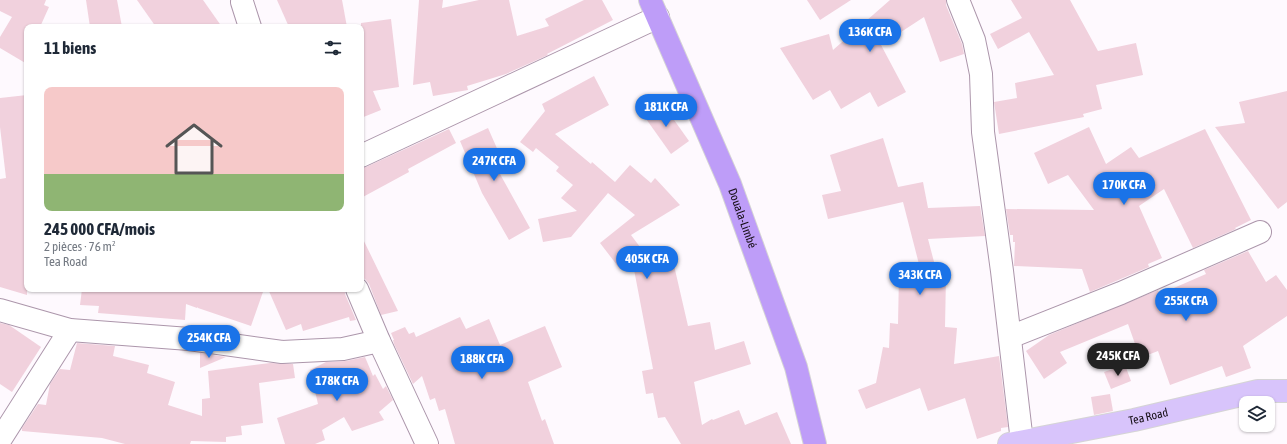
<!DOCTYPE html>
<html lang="fr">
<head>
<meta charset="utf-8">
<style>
  body { margin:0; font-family:"Asap Condensed",sans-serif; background:#f6f6f7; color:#1f2937; height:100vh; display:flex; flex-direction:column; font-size:15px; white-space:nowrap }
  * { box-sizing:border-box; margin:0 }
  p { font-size:13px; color:#747a83 }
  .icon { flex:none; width:22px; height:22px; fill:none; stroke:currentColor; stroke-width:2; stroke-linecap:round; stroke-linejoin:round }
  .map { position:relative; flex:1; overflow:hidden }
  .sheet { position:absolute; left:24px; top:24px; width:340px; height:268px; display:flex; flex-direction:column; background:#fff; border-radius:8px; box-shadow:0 1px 3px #0004 }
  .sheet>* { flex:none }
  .buttons { position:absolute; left:1239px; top:396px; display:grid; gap:8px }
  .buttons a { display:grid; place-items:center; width:36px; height:36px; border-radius:8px; background:#fff; box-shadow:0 1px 3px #0004; font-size:20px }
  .price { position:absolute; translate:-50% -34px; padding:0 9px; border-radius:14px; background:#1a73e8; color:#fff; font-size:13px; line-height:26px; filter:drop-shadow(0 1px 2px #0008) }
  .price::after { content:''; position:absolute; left:50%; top:24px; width:12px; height:9px; margin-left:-6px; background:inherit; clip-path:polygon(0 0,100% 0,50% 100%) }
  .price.selected { background:#222; color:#fff }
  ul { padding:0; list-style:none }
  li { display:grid; align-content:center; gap:8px; height:212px; padding:0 20px }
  li span { display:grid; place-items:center; height:124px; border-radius:8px; color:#555 }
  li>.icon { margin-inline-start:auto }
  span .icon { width:72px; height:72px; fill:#fffc; stroke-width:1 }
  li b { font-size:17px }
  h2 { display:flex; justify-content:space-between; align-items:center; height:48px; padding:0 20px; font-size:17px }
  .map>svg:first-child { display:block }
</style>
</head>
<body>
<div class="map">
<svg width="1287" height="444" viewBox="0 0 1287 444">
  <rect width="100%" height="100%" fill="#fef9fe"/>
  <g fill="#f1d1dd">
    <polygon points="0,0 46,0 44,5 49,7 40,27 27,27 27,64 0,48 0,37 12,17 0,11"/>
    <polygon points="86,0 117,0 122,27 90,27"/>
    <polygon points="137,0 203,0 222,27 156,27"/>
    <polygon points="277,0 342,0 347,27 289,27"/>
    <polygon points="419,0 443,0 442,8 479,0 509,0 517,36 549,26 545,19 584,0 602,0 613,20 547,54 548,55 506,74 467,86 468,90 433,96 430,82 413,85"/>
    <polygon points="807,0 851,0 820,20"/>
    <polygon points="890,0 946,0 946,5 962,44 964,54 940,62 924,17 881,45 906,92 878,107 870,92 841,109 830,90 813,100 780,48 829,34 833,50"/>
    <polygon points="1011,0 1070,0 1098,51 1136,43 1143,75 1096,85 1102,109 1083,114 1084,117 999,134 994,102 1017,98 1015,83 1054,75 1029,32 998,49 990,34 1022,18"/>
    <polygon points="391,19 399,87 373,91 381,110 361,118 361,23"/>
    <polygon points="594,76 609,105 555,134 591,164 592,162 615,182 630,165 651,183 655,178 680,205 631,235 649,259 670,252 673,261 688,326 710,322 715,350 744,341 751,364 694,382 702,425 712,419 713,420 739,410 745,425 777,412 791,444 681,444 665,417 658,418 653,393 646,394 642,371 653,369 632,259 620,269 600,243 635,215 608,193 571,237 543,242 538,219 577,211 561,198 573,185 556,171 559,167 536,148 533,152 520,142 545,111 542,104"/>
    <polygon points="1287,91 1287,202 1278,209 1215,127 1245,123 1239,102"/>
    <polygon points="27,95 27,295 0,287 0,179 6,178 0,127 0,98"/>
    <polygon points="662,103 689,141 671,154 644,116"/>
    <polygon points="1089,127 1106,164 1131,147 1139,158 1205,129 1251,220 1235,228 1236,229 1193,248 1164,189 1139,206 1162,258 1148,264 1149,267 1090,292 1082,269 1014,266 1015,242 1013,242 1013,235 1010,235 1006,209 1094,210 1068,175 1048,184 1034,153"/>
    <polygon points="488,128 507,171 500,174 530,228 509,240 482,193 460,141"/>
    <polygon points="449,129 456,143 408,169 409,172 361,198 361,168 366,167"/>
    <polygon points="883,138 898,187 923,182 928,208 980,206 985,236 928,239 938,277 946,277 945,327 957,328 954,364 999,356 1008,427 1001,428 1001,431 977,439 965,398 928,411 920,388 866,409 858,390 876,383 883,347 889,348 890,323 898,324 899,274 921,272 903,202 828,219 822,195 841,191 830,155"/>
    <polygon points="361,235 398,311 381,315 369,284 365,279 361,278"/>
    <polygon points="1248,251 1266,282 1276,275 1287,290 1287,316 1243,346 1251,368 1226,377 1222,366 1170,385 1158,351 1140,358 1128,324 1060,352 1067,363 1044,379 1026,351 1049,335 1158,290 1160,294 1206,274 1204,270"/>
    <polygon points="82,289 264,289 251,326 198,308 198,307 197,308 186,304 185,320 98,313 99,306 80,305"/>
    <polygon points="268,289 345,289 345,294 356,320 350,321 349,317 303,331 301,324 286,330"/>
    <polygon points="460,317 466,329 489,319 500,345 545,326 562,367 528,382 542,421 545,419 554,444 455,444 445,409 439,411 435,398 430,400 422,376 413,384 394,344 393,340 394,340 391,333 405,327 409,334 414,332 416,337"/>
    <polygon points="0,323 9,325 41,347 12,392 0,384"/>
    <polygon points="77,343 115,346 113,356 149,365 147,373 175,382 168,405 202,416 202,399 210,398 208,371 270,363 293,364 295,378 259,383 263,423 241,426 242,435 226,437 226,442 191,441 190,444 125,444 102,438 22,431 22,428 38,404 46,405 50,384 60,369 70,370"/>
    <polygon points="200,353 226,357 200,368"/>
    <polygon points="365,357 373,376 375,374 383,389 386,386 393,400 379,412 384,420 352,431 344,417 322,430 325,440 315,444 285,444 277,418 318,404 310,370 326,362 346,361"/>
    <polygon points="1125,365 1131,381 1111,389 1104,372"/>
    <polygon points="1110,394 1113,411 1094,415 1091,397"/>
  </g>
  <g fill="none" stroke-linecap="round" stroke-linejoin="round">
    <defs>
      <g id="street">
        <polyline points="958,0 974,40 981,74 983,132 1002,271 1022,442"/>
        <polyline points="242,2 250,27"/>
        <polyline points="361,156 658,17"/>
        <polyline points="357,289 379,341"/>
        <polyline points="0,310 70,330 189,339 282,352 343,349 379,341 427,444"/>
        <polyline points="1010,337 1121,293 1260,232"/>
        <polyline points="0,440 70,330"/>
      </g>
      <g id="primary">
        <path id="s1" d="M1009,444l125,-24 124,-29h29"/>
      </g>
      <g id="highway">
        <path id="s2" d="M650,0l80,184 66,183 19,77"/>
      </g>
    </defs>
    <use href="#street" stroke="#ac96ab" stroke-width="24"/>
    <use href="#primary" stroke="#d5d4d5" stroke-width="24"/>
    <use href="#highway" stroke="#d5d4d5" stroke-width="24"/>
    <use href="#street" stroke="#fff" stroke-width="22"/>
    <use href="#primary" stroke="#d8c4fb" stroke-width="22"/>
    <use href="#highway" stroke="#be9df8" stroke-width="22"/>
  </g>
  <g text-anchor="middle" stroke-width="3.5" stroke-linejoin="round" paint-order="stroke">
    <g font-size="12" fill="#170f17" stroke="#fff">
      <text dy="4" stroke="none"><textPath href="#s2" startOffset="237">Douala-Limbé</textPath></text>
      <text dy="4" stroke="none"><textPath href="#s1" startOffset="142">Tea Road</textPath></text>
    </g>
  </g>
</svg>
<div class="buttons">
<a><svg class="icon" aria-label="layers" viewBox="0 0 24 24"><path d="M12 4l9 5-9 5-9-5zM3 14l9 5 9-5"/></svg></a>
</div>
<b class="price" style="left:870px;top:53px">136K CFA</b>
<b class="price" style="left:666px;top:128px">181K CFA</b>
<b class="price" style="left:494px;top:182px">247K CFA</b>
<b class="price" style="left:1124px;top:206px">170K CFA</b>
<b class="price" style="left:647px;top:280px">405K CFA</b>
<b class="price" style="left:920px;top:296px">343K CFA</b>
<b class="price" style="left:1186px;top:322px">255K CFA</b>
<b class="price" style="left:209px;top:359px">254K CFA</b>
<b class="price selected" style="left:1118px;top:377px">245K CFA</b>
<b class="price" style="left:482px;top:380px">188K CFA</b>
<b class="price" style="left:337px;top:402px">178K CFA</b>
<section class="sheet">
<h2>11 biens<svg class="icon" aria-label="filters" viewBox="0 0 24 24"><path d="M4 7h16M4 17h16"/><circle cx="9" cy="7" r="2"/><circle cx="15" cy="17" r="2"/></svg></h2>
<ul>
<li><span style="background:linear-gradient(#f6c9c9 70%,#8fb573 0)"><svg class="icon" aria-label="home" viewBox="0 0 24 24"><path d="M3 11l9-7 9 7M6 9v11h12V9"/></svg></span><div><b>245 000 CFA/mois</b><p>2 pièces · 76 m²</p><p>Tea Road</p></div></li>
</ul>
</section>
</div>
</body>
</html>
